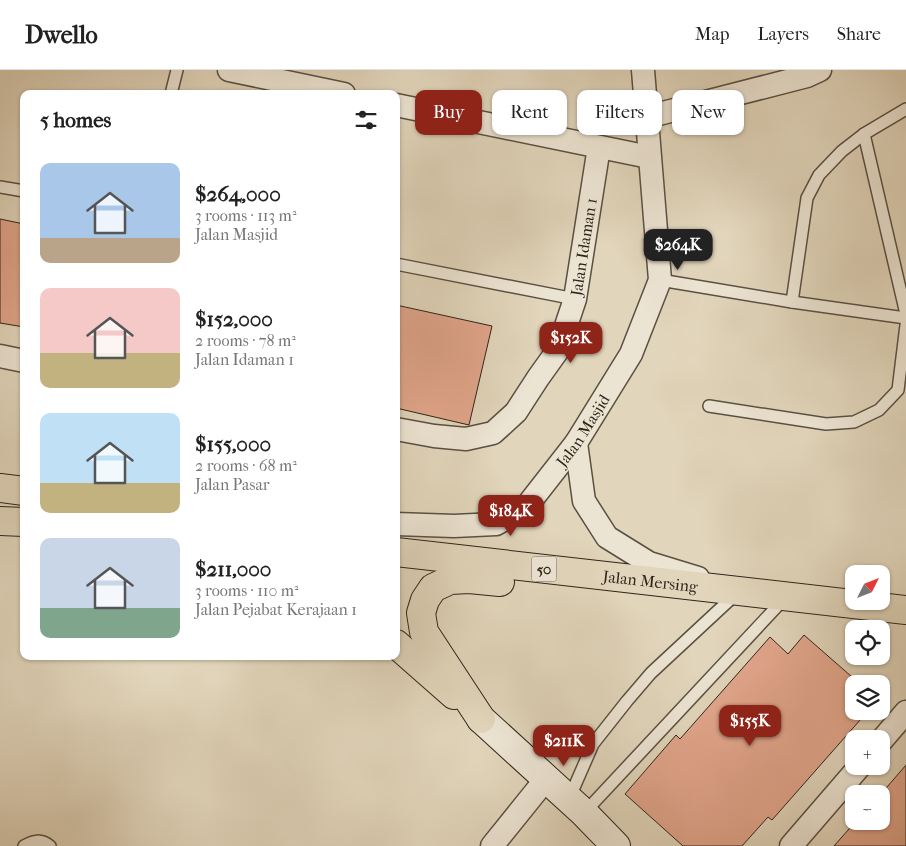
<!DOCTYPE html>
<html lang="en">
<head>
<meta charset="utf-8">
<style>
  body { margin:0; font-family:"IM FELL French Canon",serif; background:#f2f2f2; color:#222; height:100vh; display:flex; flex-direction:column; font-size:19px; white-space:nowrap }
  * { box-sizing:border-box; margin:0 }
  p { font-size:16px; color:#767676 }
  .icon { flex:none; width:28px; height:28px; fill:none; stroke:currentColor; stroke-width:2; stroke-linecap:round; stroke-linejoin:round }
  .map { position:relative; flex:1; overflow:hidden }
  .details { position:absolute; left:20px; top:20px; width:380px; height:570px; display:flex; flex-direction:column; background:#fff; border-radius:10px; box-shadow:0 1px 4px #0004 }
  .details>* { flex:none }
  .banner { position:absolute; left:415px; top:20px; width:415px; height:45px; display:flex; gap:10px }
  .needle { width:32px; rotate:48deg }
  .buttons { position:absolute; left:845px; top:495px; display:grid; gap:10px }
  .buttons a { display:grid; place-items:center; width:45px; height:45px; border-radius:10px; background:#fff; box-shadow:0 1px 4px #0004; font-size:25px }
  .price { position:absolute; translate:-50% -42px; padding:0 11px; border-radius:10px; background:#8f2418; color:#fff; font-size:16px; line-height:32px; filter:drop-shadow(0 1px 2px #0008) }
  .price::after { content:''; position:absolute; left:50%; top:30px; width:15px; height:11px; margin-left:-8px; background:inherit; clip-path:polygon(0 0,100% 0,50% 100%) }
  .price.on { background:#222; color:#fff }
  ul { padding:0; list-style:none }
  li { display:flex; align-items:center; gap:15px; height:125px; padding:0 20px }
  li span { display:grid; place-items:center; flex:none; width:140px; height:100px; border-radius:10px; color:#555 }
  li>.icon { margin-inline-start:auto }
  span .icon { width:60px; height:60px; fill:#fffc; stroke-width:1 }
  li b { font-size:21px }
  h2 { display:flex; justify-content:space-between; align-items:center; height:60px; padding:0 20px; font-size:21px }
  .tag { padding:0 18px; border-radius:10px; background:#fff; box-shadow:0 1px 4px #0004; font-size:18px; line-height:45px }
  .tag.on { background:#8f2418; color:#fff }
  header { display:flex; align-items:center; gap:30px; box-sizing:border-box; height:70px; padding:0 25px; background:#fff; border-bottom:1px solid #e0e0e0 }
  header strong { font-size:24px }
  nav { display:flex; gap:28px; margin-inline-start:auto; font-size:18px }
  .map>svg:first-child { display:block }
</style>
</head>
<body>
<header>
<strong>Dwello</strong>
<nav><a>Map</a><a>Layers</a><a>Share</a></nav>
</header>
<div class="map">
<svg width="906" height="776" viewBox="0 0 906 776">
  <rect width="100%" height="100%" fill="#e1d5bb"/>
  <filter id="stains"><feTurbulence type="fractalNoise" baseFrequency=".004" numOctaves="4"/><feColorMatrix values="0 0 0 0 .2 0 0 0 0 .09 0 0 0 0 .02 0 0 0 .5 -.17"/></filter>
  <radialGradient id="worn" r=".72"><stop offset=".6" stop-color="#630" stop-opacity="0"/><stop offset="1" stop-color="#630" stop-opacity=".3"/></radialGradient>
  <g fill="#e1a58b" stroke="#2d241a">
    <polygon points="0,149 24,154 24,257 0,253"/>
    <polygon points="396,235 492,256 469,355 396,338"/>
    <polygon points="804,565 860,614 854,614 854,641 868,641 772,750 768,747 742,776 683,776 625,724 676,665 680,669 770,567 788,584"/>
    <polygon points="906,695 906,776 834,776 856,751 881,751 881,724"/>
  </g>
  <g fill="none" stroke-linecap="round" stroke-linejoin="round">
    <defs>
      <g id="service">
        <polyline points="171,24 177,0"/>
        <polyline points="864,64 906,244"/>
        <polyline points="0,117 24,121"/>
        <polyline points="396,194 575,229"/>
        <polyline points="660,210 792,232 906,248"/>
        <polyline points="792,232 807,128 819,105 842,81 864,64 906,39"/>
        <polyline points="709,336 826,354 854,352 879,340 898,320 906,255"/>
        <polyline points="569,729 593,674 627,631 651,603 736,524"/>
        <polyline points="584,743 784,529"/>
        <path d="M24,776c10,-6 17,-7 26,0"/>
      </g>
      <g id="minor">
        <polyline points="229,0 344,24"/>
        <polyline points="396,35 649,87"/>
        <polyline points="647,47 807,6 820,0"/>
        <polyline points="0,286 24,291"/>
        <path id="s1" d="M396,359l38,7 32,3 27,-6 23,-21 22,-34 20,-28 17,-51 24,-152"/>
        <polyline points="576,373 584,431 607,467 649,493 698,508"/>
        <path id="s2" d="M396,454l58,2 42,-2 30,-17 50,-64 55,-89 29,-74 -17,-210"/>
        <polyline points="881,671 906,642"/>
        <polyline points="492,776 546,709"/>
        <polyline points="791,776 860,696"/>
      </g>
      <polyline id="secondary" points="481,649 584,743 616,776"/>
      <g id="trunk">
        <polyline points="0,418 24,421"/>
        <polyline points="0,451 24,452"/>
        <path id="s3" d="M396,482l510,58"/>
        <polyline points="396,574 454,625"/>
        <polyline points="481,649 424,562 421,543 425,530 433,518 450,510 469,509 500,512"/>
      </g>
    </defs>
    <use href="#service" stroke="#5a5042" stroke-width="14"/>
    <use href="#minor" stroke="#5a5042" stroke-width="25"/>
    <use href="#secondary" stroke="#2d241a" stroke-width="30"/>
    <use href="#trunk" stroke="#2d241a" stroke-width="30"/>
    <use href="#service" stroke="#ece4d3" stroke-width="11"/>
    <use href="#minor" stroke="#ece4d3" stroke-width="22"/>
    <use href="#secondary" stroke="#ece4d3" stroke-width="28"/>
    <use href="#trunk" stroke="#e1d5bb" stroke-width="28"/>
  </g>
  <g text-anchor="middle" stroke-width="4.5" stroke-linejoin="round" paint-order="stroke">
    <rect fill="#ece4d3" stroke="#665e52" stroke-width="1" x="531.5" y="486.5" width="25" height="25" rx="4"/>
    <g font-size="15" font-weight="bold" fill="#2d241a">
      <text x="544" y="504">50</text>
    </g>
    <g font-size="16" fill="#2d241a" stroke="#ece4d3">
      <text dy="6" stroke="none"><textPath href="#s1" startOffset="311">Jalan Idaman 1</textPath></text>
      <text dy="6" stroke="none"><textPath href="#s2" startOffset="230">Jalan Masjid</textPath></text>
      <text dy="6" stroke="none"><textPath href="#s3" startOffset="256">Jalan Mersing</textPath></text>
    </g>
  </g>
  <rect width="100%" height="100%" filter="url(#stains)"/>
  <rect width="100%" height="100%" fill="url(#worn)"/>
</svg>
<div class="buttons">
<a><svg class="needle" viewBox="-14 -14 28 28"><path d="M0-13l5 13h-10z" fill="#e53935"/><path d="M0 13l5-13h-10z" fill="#767676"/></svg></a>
<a><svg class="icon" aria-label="locate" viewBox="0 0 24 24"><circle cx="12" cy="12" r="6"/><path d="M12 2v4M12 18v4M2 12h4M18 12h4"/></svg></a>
<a><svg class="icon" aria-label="layers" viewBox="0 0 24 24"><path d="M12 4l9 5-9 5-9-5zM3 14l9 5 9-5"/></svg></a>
<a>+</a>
<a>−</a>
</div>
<b class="price on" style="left:678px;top:201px">$264K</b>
<b class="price" style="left:571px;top:294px">$152K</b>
<b class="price" style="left:511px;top:467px">$184K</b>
<b class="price" style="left:750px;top:677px">$155K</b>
<b class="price" style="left:564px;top:697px">$211K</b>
<div class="banner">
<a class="tag on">Buy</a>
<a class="tag">Rent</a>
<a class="tag">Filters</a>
<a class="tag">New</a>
</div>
<section class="details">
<h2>5 homes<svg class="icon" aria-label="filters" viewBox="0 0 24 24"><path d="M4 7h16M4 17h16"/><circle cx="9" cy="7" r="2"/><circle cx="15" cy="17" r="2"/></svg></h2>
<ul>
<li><span style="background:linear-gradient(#a9c7e8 75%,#b9a48a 0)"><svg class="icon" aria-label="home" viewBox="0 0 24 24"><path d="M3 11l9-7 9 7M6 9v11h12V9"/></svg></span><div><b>$264,000</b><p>3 rooms · 113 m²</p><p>Jalan Masjid</p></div></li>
<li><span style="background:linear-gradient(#f6c9c9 65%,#c2b280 0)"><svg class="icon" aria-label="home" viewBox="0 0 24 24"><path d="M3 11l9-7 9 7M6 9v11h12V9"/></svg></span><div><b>$152,000</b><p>2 rooms · 78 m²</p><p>Jalan Idaman 1</p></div></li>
<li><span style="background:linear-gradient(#bfe0f5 70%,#c2b280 0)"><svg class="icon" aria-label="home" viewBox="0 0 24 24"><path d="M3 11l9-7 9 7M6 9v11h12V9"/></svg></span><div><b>$155,000</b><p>2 rooms · 68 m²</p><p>Jalan Pasar</p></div></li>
<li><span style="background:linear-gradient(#c9d6e8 70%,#7fa58c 0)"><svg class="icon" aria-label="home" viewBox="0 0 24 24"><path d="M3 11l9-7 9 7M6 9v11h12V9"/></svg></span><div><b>$211,000</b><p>3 rooms · 110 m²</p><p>Jalan Pejabat Kerajaan 1</p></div></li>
</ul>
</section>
</div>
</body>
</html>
